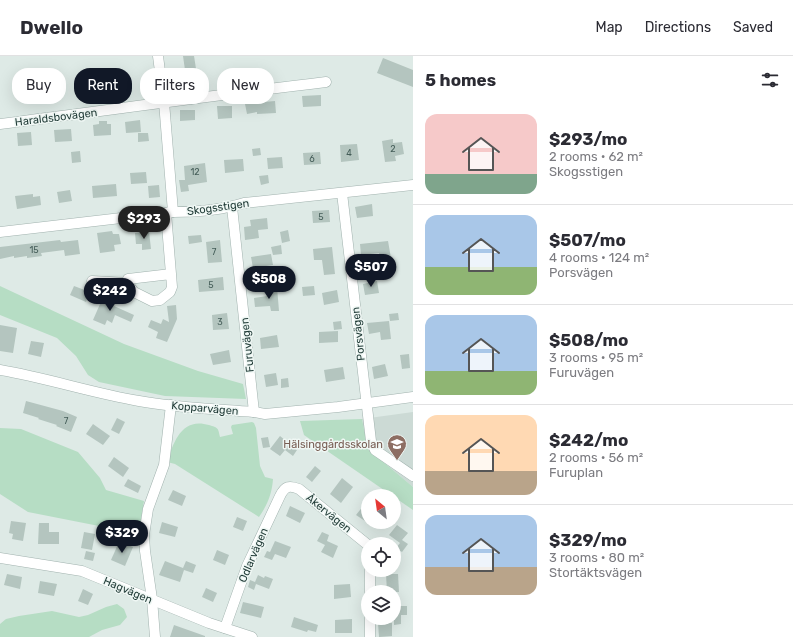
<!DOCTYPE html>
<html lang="en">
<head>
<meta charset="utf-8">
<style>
  body { margin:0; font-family:Rubik,sans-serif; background:#f7f7f7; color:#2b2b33; height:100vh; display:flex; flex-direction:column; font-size:15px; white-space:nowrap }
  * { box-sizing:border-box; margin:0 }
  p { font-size:13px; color:#7c7c81 }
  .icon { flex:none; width:22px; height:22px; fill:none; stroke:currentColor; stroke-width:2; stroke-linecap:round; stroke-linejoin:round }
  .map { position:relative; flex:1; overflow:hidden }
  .sheet { display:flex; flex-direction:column; background:#fff; width:380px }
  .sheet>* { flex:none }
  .top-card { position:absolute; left:12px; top:12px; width:341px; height:36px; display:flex; gap:8px }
  .needle { width:26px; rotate:331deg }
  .fabs { position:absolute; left:361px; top:433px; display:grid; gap:8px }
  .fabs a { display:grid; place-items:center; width:40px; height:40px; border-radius:50%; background:#fff; box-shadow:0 4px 16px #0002; font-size:20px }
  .price { position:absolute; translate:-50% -34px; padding:0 9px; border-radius:14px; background:#111827; color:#fff; font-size:13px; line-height:26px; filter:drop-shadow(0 1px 2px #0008) }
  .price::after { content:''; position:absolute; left:50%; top:24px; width:12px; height:9px; margin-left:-6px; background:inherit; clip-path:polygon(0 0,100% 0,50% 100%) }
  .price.current { background:#222; color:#fff }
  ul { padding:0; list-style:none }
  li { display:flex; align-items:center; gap:12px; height:100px; padding:0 12px }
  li+li { border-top:1px solid #e1e1e2 }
  li span { display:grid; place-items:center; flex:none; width:112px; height:80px; border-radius:12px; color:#555 }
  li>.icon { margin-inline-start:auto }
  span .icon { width:48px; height:48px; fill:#fffc; stroke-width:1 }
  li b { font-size:17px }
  h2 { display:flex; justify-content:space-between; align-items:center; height:48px; padding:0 12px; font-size:17px }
  .pill { padding:0 14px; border-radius:16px; background:#fff; box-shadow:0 4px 16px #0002; font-size:14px; line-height:36px }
  .pill.current { background:#111827; color:#fff }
  header { display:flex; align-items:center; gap:24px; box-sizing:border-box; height:56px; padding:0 20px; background:#fff; border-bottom:1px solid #e1e1e2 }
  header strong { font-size:19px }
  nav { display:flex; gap:22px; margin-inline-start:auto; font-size:14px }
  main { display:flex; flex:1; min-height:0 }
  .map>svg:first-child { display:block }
</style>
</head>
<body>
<header>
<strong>Dwello</strong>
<nav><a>Map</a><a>Directions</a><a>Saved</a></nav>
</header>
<main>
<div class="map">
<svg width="413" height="581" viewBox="0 0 413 581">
  <rect width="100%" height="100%" fill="#deeae6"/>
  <polygon fill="#ccdad5" points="413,356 413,431 368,393 362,363"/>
  <g fill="#b6ddc4">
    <polygon points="0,230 124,288 198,315 243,328 246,343 165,340 99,326 88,319 76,300 57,282 0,259"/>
    <polygon points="362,363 368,393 413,431 413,454 304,379 300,365"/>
    <path d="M252,366l2,1 2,5 4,38 5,11 8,2c-1,14 -5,25 -14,38l-84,-53 -8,-2c7,-21 15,-45 42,-37 9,3 9,2 11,12l13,-3 -2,-7 1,-2z"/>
    <polygon points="0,372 21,373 78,396 100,422 106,434 144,445 138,482 99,470 28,456 0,438"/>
    <polygon points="117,548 124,553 127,561 120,569 102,574 89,581 0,581 0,568 6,563 19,560 52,555 79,561 88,559 106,551"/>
  </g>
  <g fill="#b4c5bf">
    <polygon points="183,0 194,0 197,19 186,21"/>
    <polygon points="383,2 413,14 413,31 377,17"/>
    <polygon points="321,39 321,50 303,51 302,40"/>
    <polygon points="275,45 276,57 257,58 257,56 247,58 245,48"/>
    <polygon points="217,50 232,50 232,62 218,63"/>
    <polygon points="180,54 195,54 195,64 180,65"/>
    <polygon points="140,64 141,76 126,77 125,66"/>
    <polygon points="99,65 107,65 107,68 111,68 111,79 94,80 93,69 99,68"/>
    <polygon points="71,73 72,85 55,86 54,74"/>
    <polygon points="31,76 32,89 18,90 17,77"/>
    <polygon points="138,77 148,77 149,85 138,86"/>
    <polygon points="393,83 393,87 402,86 404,98 395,100 396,105 385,106 382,85"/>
    <polygon points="357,88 359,104 341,106 340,89"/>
    <polygon points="260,92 261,99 253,100 252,93"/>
    <polygon points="80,95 81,106 72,107 71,96"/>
    <polygon points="320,96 321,108 304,109 303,97"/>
    <polygon points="282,101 283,112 268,113 267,102"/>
    <polygon points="243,103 244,115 225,117 224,104"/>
    <polygon points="205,107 207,126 188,129 189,135 181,136 179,124 185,124 184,110"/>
    <polygon points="146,116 147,127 131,128 130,117"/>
    <polygon points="268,119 269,127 261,129 259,120"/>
    <polygon points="116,128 117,140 93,142 92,130"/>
    <polygon points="159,129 160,141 149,142 148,130"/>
    <polygon points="70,134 72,145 59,147 57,136"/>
    <polygon points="33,138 33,141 40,140 41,149 17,153 15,140"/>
    <polygon points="372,148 373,160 357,162 355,151"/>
    <polygon points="329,154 330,166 313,167 312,155"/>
    <polygon points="267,162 268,173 258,174 259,182 245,184 244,171 251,170 250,164"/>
    <polygon points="288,174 290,185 282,187 280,176"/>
    <polygon points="112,175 113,178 119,178 121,188 114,189 115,195 100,197 97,177"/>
    <polygon points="149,175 151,193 142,194 142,188 136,188 135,177"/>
    <polygon points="201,179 202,186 189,188 188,180"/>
    <polygon points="60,184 61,186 78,184 80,198 65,200 64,194 41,197 42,200 27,202 27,200 14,202 14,200 0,203 0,191"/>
    <polygon points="220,184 222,206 208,207 206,186"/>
    <polygon points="388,185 391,202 380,204 379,197 361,199 360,188"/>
    <polygon points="281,189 282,198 273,199 271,191"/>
    <polygon points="332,191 335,218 324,219 322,204 314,204 313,193"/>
    <polygon points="271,198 273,209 253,212 251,201"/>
    <polygon points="223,221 224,234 199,236 198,224"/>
    <polygon points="377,225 379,237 365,239 363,228"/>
    <polygon points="74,230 90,236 86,246 70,239"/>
    <polygon points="314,230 315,239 303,240 302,231"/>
    <polygon points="277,231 279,255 271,255 270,250 255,251 254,242 267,240 266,232"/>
    <polygon points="337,234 339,246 324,249 322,237"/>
    <polygon points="104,239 116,245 114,250 134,259 131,266 115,259 112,267 107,264 105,269 93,264"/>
    <polygon points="176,249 177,263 167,286 156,282 158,276 148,271 151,264 161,268 163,263 169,266 167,250"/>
    <polygon points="227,257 229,273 213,274 212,259"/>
    <polygon points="398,257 399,264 390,265 389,258"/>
    <polygon points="341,265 342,273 334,274 333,266"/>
    <polygon points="389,265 391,283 381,284 380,276 369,278 367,267"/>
    <polygon points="0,269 17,272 13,297 0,295"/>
    <polygon points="338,275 338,286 319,287 319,276"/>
    <polygon points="277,279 279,291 261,293 260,282"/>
    <polygon points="31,285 44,287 41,301 28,298"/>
    <polygon points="229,294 231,306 213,309 210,298"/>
    <polygon points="409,298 410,312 402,313 400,299"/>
    <polygon points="385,308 388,320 374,323 372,311"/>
    <polygon points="343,311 345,323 326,326 324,314"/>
    <polygon points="276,317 278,329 266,331 264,319"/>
    <polygon points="288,322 289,331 281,332 281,323"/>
    <polygon points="26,345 63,355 77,361 71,376 56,370 57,369 38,363 39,362 23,357"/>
    <polygon points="117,362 125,366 119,378 111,374"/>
    <polygon points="93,368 110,380 103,389 86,378"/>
    <polygon points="280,380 297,394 293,400 285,394 280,400 270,393"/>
    <polygon points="268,381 270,391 263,392 261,382"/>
    <polygon points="114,401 129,412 123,421 108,410"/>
    <polygon points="315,410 321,415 312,426 306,421"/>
    <polygon points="342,422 353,431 341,447 330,438"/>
    <polygon points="128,423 141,430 138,437 124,430"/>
    <polygon points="173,434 186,440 182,450 168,444"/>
    <polygon points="368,444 368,462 365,465 356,459"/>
    <polygon points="290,450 305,457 300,467 286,460"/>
    <polygon points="237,461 247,465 243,475 233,471"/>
    <polygon points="11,465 26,467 23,485 12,483 13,478 9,477"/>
    <polygon points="162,466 178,471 175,481 159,477"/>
    <polygon points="39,467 49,467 49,476 59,476 59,488 38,488"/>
    <polygon points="397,469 408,477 402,484 408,488 402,496 396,492 400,487 389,479"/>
    <polygon points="84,476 95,478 92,494 81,492"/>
    <polygon points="322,476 329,479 327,485 338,490 333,502 321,496 325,489 317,485"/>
    <polygon points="275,485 291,491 286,502 275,498 272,504 264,501 267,495 270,496"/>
    <polygon points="119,486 133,491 125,510 111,504"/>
    <polygon points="217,494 229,499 225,509 213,504"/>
    <polygon points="86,495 95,497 93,505 84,503"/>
    <polygon points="165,505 183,512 186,505 196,509 193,517 184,514 180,526 159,519"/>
    <polygon points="7,518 22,521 20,533 4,529"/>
    <polygon points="386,518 398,518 399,536 387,536"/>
    <polygon points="258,519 264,522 265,520 273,523 269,533 256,528 254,534 248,531 250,524 255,526"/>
    <polygon points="40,525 57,528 54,540 38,537"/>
    <polygon points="350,528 351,541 334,543 334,529"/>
    <polygon points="206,532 217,537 213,546 202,541"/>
    <polygon points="83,533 93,538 88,549 78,545"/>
    <polygon points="243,546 264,551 261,562 240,557"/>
    <polygon points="394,548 400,548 400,550 407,550 407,559 401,559 401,568 394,569"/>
    <polygon points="294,561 318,569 316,576 308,574 307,576 291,571"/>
    <polygon points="352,563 352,577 335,577 335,564"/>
    <polygon points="378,567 392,567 392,580 379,581"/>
    <polygon points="174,569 205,580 205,581 170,581"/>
  </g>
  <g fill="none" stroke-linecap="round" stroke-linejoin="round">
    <defs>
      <g id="minor">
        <polyline points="158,0 164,46 173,156"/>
        <path d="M0,68c109,-14 217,-29 326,-42"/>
        <polyline points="342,137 371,385 375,394 413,420"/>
        <polyline points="232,151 254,356"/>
        <polyline points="166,157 171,218 172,231 170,236 160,244 152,245 134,236 127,227 128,223 171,218"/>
        <path d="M0,176l173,-20c23,0 49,-2 71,-9l169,-18"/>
        <polyline points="92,225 127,227"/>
        <path d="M0,314c47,8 92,23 139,31 38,7 77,8 115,11l11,2 73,-7 75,-10"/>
        <polyline points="0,502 82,515 209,567 252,581"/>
        <polyline points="370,514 370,536"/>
        <polyline points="370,562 370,581"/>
        <path d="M225,572l22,-62 33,-70c5,-10 9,-11 19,-7l69,56"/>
        <polyline points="155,581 152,543 145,495 144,479 148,453 164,409 171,349"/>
      </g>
    </defs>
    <use href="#minor" stroke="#a1b2ae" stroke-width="11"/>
    <use href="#minor" stroke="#fff" stroke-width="10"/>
  </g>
  <defs>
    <symbol id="school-pin" viewBox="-11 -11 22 30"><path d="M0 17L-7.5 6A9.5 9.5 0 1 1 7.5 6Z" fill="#8d6e63" stroke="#eff7f4"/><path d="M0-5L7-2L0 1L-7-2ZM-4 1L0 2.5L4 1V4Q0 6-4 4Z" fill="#fff"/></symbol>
  </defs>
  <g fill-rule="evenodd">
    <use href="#school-pin" x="386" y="377" width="22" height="30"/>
  </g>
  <g text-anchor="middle" stroke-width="3" stroke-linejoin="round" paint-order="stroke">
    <g font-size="9" fill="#445d58">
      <text x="393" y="96">2</text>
      <text x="349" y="100">4</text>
      <text x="312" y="106">6</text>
      <text x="195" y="119">12</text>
      <text x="321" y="164">5</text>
      <text x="34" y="197">15</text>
      <text x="214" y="199">7</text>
      <text x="211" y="232">5</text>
      <text x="220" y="269">3</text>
      <text x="66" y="368">7</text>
    </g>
    <g font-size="11" fill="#1f3a36" stroke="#eff7f4">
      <text transform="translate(56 61) rotate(-7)" y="4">Haraldsbovägen</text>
      <text transform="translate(218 151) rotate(-8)" y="4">Skogsstigen</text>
      <text transform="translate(358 278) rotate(-96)" y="4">Porsvägen</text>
      <text transform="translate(247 289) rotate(-96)" y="4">Furuvägen</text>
      <text transform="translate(205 352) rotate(5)" y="4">Kopparvägen</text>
      <text transform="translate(329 457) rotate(39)" y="4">Åkervägen</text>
      <text transform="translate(253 499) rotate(-67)" y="4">Odlarvägen</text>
      <text transform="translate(128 534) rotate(23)" y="4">Hagvägen</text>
    </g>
    <g font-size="11" fill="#785e54" stroke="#eff7f4" text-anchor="end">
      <text x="383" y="392">Hälsinggårdsskolan</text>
    </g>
  </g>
</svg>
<div class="fabs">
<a><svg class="needle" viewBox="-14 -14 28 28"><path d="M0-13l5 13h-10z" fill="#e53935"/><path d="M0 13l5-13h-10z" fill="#7c7c81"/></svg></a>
<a><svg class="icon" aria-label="locate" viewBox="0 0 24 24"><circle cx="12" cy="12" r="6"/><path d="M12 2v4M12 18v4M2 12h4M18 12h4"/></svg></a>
<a><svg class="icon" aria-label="layers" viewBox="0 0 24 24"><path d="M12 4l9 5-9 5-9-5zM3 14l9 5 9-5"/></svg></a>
</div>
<b class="price current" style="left:144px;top:184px">$293</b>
<b class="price" style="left:371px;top:232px">$507</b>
<b class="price" style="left:269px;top:244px">$508</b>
<b class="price" style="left:110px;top:256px">$242</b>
<b class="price" style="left:122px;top:498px">$329</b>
<div class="top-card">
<a class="pill">Buy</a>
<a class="pill current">Rent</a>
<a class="pill">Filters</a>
<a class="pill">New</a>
</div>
</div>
<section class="sheet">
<h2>5 homes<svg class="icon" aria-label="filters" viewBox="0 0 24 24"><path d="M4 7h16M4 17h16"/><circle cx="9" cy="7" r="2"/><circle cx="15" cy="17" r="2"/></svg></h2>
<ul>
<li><span style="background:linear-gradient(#f6c9c9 75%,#7fa58c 0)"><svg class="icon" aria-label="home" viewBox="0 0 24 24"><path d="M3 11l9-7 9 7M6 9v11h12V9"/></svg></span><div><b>$293/mo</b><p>2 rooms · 62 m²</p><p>Skogsstigen</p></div></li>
<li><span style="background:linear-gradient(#a9c7e8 65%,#8fb573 0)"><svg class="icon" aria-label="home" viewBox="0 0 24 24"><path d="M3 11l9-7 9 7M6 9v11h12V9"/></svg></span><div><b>$507/mo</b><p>4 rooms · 124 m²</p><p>Porsvägen</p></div></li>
<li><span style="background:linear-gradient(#a9c7e8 70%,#8fb573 0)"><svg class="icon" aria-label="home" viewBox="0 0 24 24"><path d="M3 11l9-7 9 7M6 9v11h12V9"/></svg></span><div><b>$508/mo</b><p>3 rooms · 95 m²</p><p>Furuvägen</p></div></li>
<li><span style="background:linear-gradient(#ffd9b3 70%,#b9a48a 0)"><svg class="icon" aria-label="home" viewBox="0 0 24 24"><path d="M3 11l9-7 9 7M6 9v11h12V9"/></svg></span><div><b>$242/mo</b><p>2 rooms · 56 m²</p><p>Furuplan</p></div></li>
<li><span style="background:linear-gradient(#a9c7e8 65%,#b9a48a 0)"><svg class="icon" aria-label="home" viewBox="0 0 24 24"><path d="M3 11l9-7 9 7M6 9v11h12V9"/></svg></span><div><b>$329/mo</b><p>3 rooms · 80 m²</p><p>Stortäktsvägen</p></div></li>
</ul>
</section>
</main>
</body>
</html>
